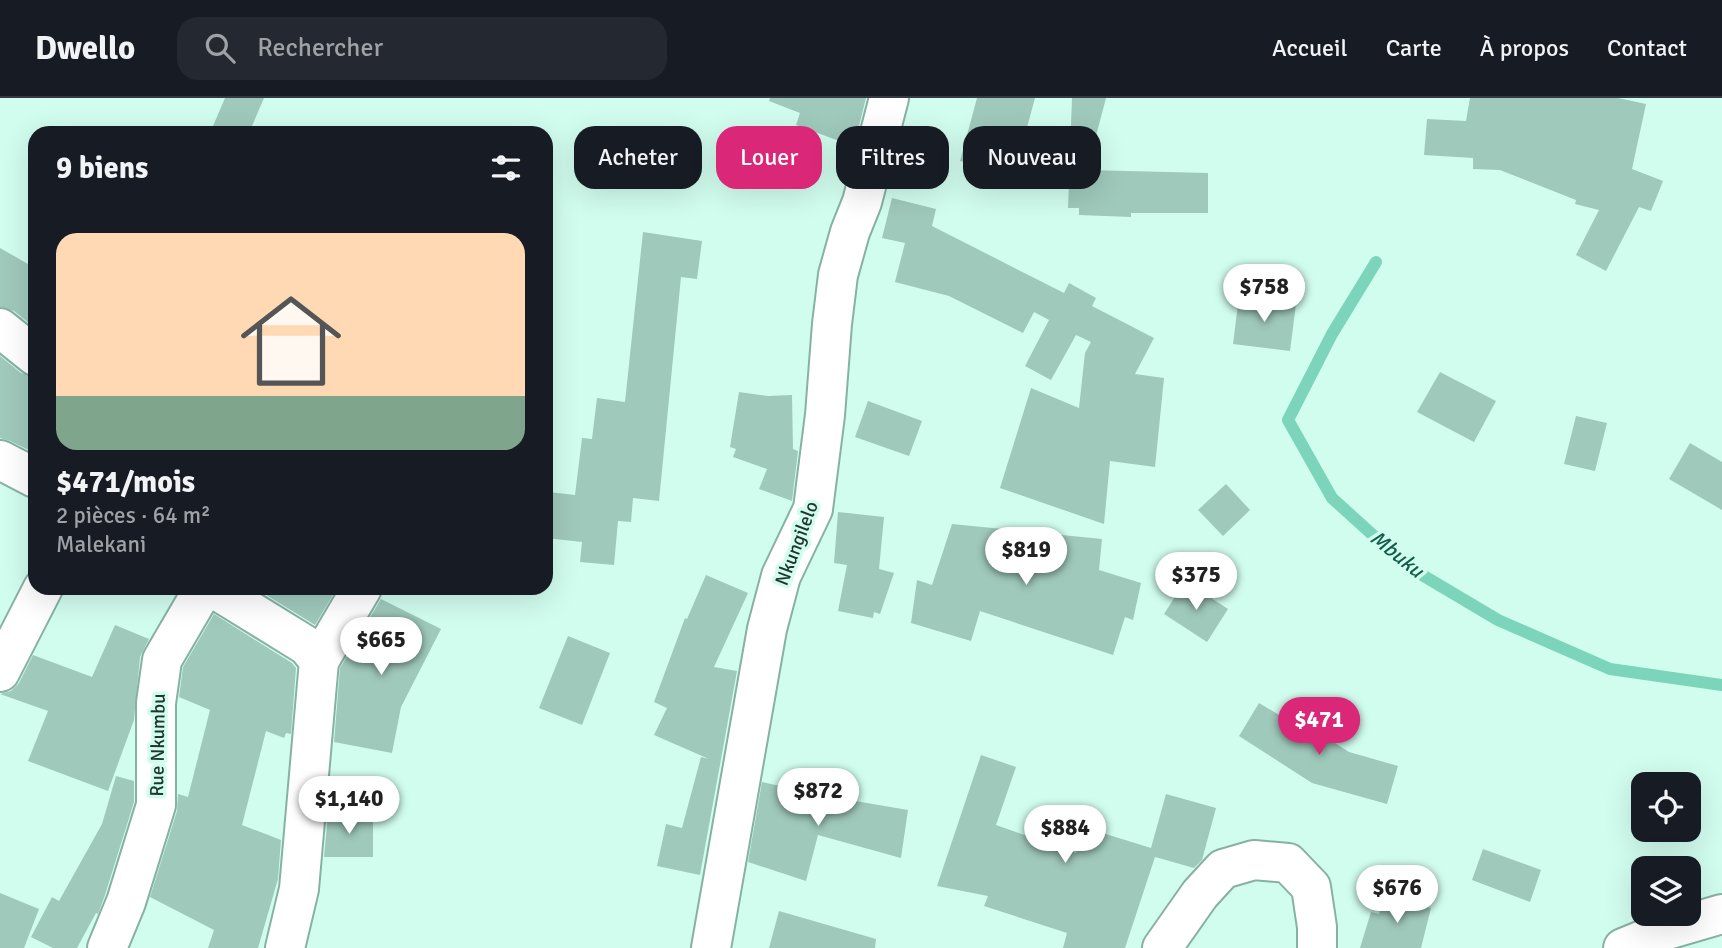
<!DOCTYPE html>
<html lang="fr">
<head>
<meta charset="utf-8">
<style>
  body { margin:0; font-family:Signika,sans-serif; background:#242831; color:#f1f3f6; height:100vh; display:flex; flex-direction:column; font-size:26px; white-space:nowrap }
  * { box-sizing:border-box; margin:0 }
  p { font-size:23px; color:#9ea1a6 }
  .icon { flex:none; width:38px; height:38px; fill:none; stroke:currentColor; stroke-width:2; stroke-linecap:round; stroke-linejoin:round }
  .map { position:relative; flex:1; overflow:hidden }
  .side { position:absolute; left:28px; top:28px; width:525px; height:469px; display:flex; flex-direction:column; background:#171b24; border-radius:21px; box-shadow:0 7px 28px #0002 }
  .side>* { flex:none }
  .hud { position:absolute; left:574px; top:28px; width:665px; height:63px; display:flex; gap:14px }
  .tools { position:absolute; left:1631px; top:674px; display:grid; gap:14px }
  .tools a { display:grid; place-items:center; width:70px; height:70px; border-radius:14px; background:#171b24; box-shadow:0 7px 28px #0002; font-size:35px }
  .price { position:absolute; translate:-50% -60px; padding:0 16px; border-radius:24px; background:#fff; color:#222; font-size:23px; line-height:46px; filter:drop-shadow(0 2px 4px #0008) }
  .price::after { content:''; position:absolute; left:50%; top:42px; width:21px; height:16px; margin-left:-10px; background:inherit; clip-path:polygon(0 0,100% 0,50% 100%) }
  .price.active { background:#db2777; color:#fff }
  ul { padding:0; list-style:none }
  li { display:grid; align-content:center; gap:14px; height:371px; padding:0 28px }
  li+li { border-top:2px solid #363941 }
  li span { display:grid; place-items:center; height:217px; border-radius:21px; color:#555 }
  li>.icon { margin-inline-start:auto }
  span .icon { width:126px; height:126px; fill:#fffc; stroke-width:1 }
  li b { font-size:30px }
  h2 { display:flex; justify-content:space-between; align-items:center; height:84px; padding:0 28px; font-size:30px }
  .pill { padding:0 24px; border-radius:21px; background:#171b24; box-shadow:0 7px 28px #0002; font-size:24px; line-height:63px }
  .pill.active { background:#db2777; color:#fff }
  header { display:flex; align-items:center; gap:42px; box-sizing:border-box; height:98px; padding:0 35px; background:#171b24; border-bottom:2px solid #363941 }
  header strong { font-size:33px }
  nav { display:flex; gap:38px; margin-inline-start:auto; font-size:24px }
  .search { width:490px; height:63px; background:#242831; display:flex; align-items:center; gap:18px; box-sizing:border-box; padding:0 24px; border-radius:21px; color:#9ea1a6; font-size:26px }
  .map>svg:first-child { display:block }
</style>
</head>
<body>
<header>
<strong>Dwello</strong>
<div class="search"><svg class="icon" aria-label="search" viewBox="0 0 24 24"><circle cx="10" cy="10" r="6"/><path d="M15 15l6 6"/></svg>Rechercher</div>
<nav><a>Accueil</a><a>Carte</a><a>À propos</a><a>Contact</a></nav>
</header>
<div class="map">
<svg width="1722" height="850" viewBox="0 0 1722 850">
  <rect width="100%" height="100%" fill="#d1fdee"/>
  <g fill="none" stroke-linecap="round" stroke-linejoin="round">
    <polyline stroke="#7cd5bb" stroke-width="12" points="1376,164 1332,236 1288,322 1332,400 1407,468 1498,522 1610,571 1722,587"/>
  </g>
  <g fill="#9fc9bb">
    <polygon points="225,0 264,0 249,35 210,35"/>
    <polygon points="770,0 866,0 857,36 847,32 842,44 796,27 800,15 769,3"/>
    <polygon points="977,0 1035,0 1014,77 960,63"/>
    <polygon points="1072,0 1106,0 1087,72 1208,75 1208,115 1131,115 1131,119 1079,117 1079,110 1068,110"/>
    <polygon points="1470,0 1618,0 1646,6 1632,71 1663,83 1651,113 1639,109 1606,173 1576,157 1599,112 1575,106 1576,102 1500,72 1473,71 1473,60 1424,57 1427,21 1466,23"/>
    <polygon points="892,100 936,111 932,128 1064,195 1069,185 1096,200 1092,208 1154,240 1135,276 1164,280 1155,369 1110,363 1104,426 1000,390 1031,290 1079,310 1085,255 1091,244 1076,237 1051,282 1025,268 1049,222 1034,214 1023,235 949,198 895,184 905,145 882,140"/>
    <polygon points="643,134 702,143 697,181 681,179 659,403 633,400 631,424 618,423 614,467 580,464 582,444 546,440 549,394 575,397 582,340 592,341 597,300 625,304"/>
    <polygon points="0,150 35,170 35,230 14,213 0,209"/>
    <polygon points="1239,198 1296,206 1290,253 1233,246"/>
    <polygon points="0,258 21,275 35,279 35,355 10,343 0,340"/>
    <polygon points="1440,274 1496,303 1474,344 1417,314"/>
    <polygon points="739,294 768,298 792,297 793,351 798,353 792,403 759,391 767,371 733,359 736,351 730,349"/>
    <polygon points="868,303 922,323 909,358 855,339"/>
    <polygon points="1576,318 1607,325 1595,373 1564,366"/>
    <polygon points="1690,345 1722,364 1722,412 1669,381"/>
    <polygon points="1226,386 1250,412 1223,438 1198,412"/>
    <polygon points="838,414 884,419 879,471 894,475 880,516 874,514 873,520 838,513 847,467 834,465"/>
    <polygon points="952,426 1102,441 1099,472 1141,485 1133,522 1125,519 1113,557 980,513 971,543 911,525 917,482 932,487"/>
    <polygon points="706,477 748,495 714,569 737,573 700,777 657,768 666,726 682,730 701,659 709,661 654,637 667,610 654,604 685,520 687,521"/>
    <polygon points="1185,483 1228,511 1207,544 1164,516"/>
    <polygon points="255,490 337,490 315,527"/>
    <polygon points="381,501 441,531 401,609 392,655 334,644 340,570"/>
    <polygon points="214,516 292,565 296,570 291,636 286,635 284,640 266,633 242,727 281,742 278,781 258,850 208,850 214,832 150,799 177,713 178,696 188,699 210,612 179,599 183,569"/>
    <polygon points="115,527 149,541 140,559 134,622 108,693 28,663 48,613 0,596 11,593 19,585 33,557 92,579"/>
    <polygon points="568,538 610,555 582,627 539,610"/>
    <polygon points="1259,605 1306,633 1309,628 1349,654 1398,668 1387,706 1312,685 1239,638"/>
    <polygon points="981,657 1016,669 996,727 1076,755 1083,729 1151,750 1166,696 1216,710 1202,762 1194,770 1155,759 1125,850 1063,850 1067,835 984,808 988,798 937,788"/>
    <polygon points="116,678 134,683 134,704 105,797 98,816 96,815 77,850 53,850 31,839 52,799 59,803 102,726"/>
    <polygon points="762,684 820,697 908,712 901,760 818,737 806,783 748,764"/>
    <polygon points="328,716 373,716 373,759 324,759"/>
    <polygon points="1483,751 1541,772 1530,804 1472,782"/>
    <polygon points="0,795 39,811 24,850 0,850"/>
    <polygon points="1385,797 1431,810 1421,850 1360,850 1371,814 1379,816"/>
    <polygon points="779,813 876,841 875,850 769,850"/>
  </g>
  <g fill="none" stroke-linecap="round" stroke-linejoin="round">
    <defs>
      <g id="minor">
        <polyline points="0,230 35,258"/>
        <polyline points="0,362 35,380"/>
        <polyline points="213,490 307,548 319,563 299,791 285,850"/>
        <polyline points="319,563 362,490"/>
        <polyline points="0,574 43,490"/>
        <polyline points="107,850 126,804 156,707 156,605 162,562 204,490"/>
        <polyline points="711,850 767,531 781,478 813,411 825,317 832,226 838,177 850,134 862,104 889,0"/>
        <polyline points="1162,850 1200,796 1223,771 1254,762 1288,765 1311,789 1317,829 1317,850"/>
        <polyline points="1623,850 1667,832 1722,816"/>
      </g>
    </defs>
    <use href="#minor" stroke="#87b1a3" stroke-width="42"/>
    <use href="#minor" stroke="#fff" stroke-width="38"/>
  </g>
  <g text-anchor="middle" stroke-width="7" stroke-linejoin="round" paint-order="stroke">
    <g font-size="19" fill="#23342f" stroke="#d1fdee">
      <text transform="translate(796 445) rotate(-69)" y="7">Nkungilelo</text>
      <text transform="translate(157 647) rotate(-89)" y="7">Rue Nkumbu</text>
    </g>
    <g font-size="21" font-style="italic" fill="#125c4a" stroke="#d1fdee">
      <text transform="translate(1397 456) rotate(39)" y="7">Mbuku</text>
    </g>
  </g>
</svg>
<div class="tools">
<a><svg class="icon" aria-label="locate" viewBox="0 0 24 24"><circle cx="12" cy="12" r="6"/><path d="M12 2v4M12 18v4M2 12h4M18 12h4"/></svg></a>
<a><svg class="icon" aria-label="layers" viewBox="0 0 24 24"><path d="M12 4l9 5-9 5-9-5zM3 14l9 5 9-5"/></svg></a>
</div>
<b class="price" style="left:1264px;top:226px">$758</b>
<b class="price" style="left:1026px;top:489px">$819</b>
<b class="price" style="left:1196px;top:514px">$375</b>
<b class="price" style="left:381px;top:579px">$665</b>
<b class="price active" style="left:1319px;top:659px">$471</b>
<b class="price" style="left:818px;top:730px">$872</b>
<b class="price" style="left:349px;top:738px">$1,140</b>
<b class="price" style="left:1065px;top:767px">$884</b>
<b class="price" style="left:1397px;top:827px">$676</b>
<div class="hud">
<a class="pill">Acheter</a>
<a class="pill active">Louer</a>
<a class="pill">Filtres</a>
<a class="pill">Nouveau</a>
</div>
<section class="side">
<h2>9 biens<svg class="icon" aria-label="filters" viewBox="0 0 24 24"><path d="M4 7h16M4 17h16"/><circle cx="9" cy="7" r="2"/><circle cx="15" cy="17" r="2"/></svg></h2>
<ul>
<li><span style="background:linear-gradient(#ffd9b3 75%,#7fa58c 0)"><svg class="icon" aria-label="home" viewBox="0 0 24 24"><path d="M3 11l9-7 9 7M6 9v11h12V9"/></svg></span><div><b>$471/mois</b><p>2 pièces · 64 m²</p><p>Malekani</p></div></li>
</ul>
</section>
</div>
</body>
</html>
